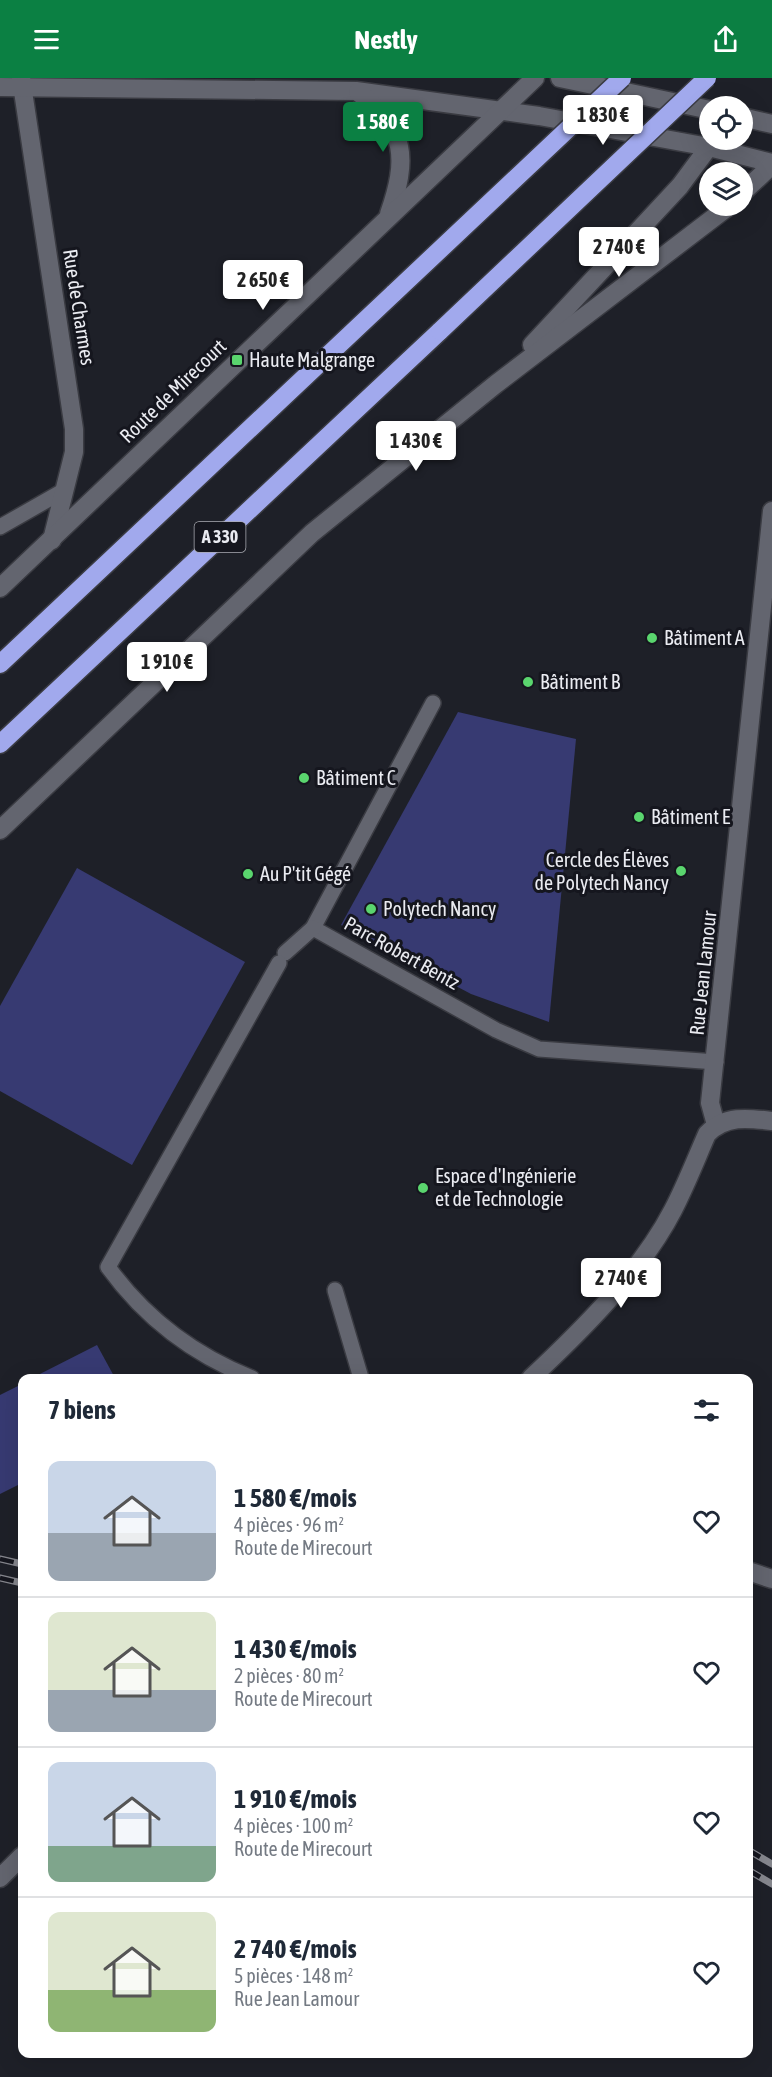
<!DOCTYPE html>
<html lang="fr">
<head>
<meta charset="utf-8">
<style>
  body { margin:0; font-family:"Asap Condensed",sans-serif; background:#f2f2f3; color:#1f2937; height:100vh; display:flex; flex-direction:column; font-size:22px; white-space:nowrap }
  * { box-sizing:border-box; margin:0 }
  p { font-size:20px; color:#747a83 }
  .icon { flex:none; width:33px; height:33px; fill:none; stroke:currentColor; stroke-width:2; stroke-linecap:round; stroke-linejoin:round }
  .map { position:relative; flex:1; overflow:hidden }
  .side { position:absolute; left:18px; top:1296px; width:735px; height:684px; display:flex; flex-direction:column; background:#fff; border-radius:12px; box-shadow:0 6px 24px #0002 }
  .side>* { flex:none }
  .controls { position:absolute; left:699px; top:18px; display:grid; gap:12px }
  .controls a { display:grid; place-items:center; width:54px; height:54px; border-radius:50%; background:#fff; box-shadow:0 6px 24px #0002; font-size:30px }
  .price { position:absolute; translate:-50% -51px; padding:0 14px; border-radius:6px; background:#fff; color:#222; font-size:20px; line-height:39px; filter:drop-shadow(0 2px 3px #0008) }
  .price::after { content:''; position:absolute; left:50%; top:36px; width:18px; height:14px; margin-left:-9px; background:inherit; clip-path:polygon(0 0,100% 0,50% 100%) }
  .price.on { background:#0b8043; color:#fff }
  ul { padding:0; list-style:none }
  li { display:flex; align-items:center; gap:18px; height:150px; padding:0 30px }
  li+li { border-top:2px solid #e0e1e3 }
  li span { display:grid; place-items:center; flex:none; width:168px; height:120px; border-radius:12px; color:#555 }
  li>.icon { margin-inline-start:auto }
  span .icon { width:72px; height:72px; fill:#fffc; stroke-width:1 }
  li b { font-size:26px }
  h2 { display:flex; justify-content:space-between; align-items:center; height:72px; padding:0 30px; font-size:26px }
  header { display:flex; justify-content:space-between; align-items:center; height:78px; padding:0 30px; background:#0b8043; color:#fff; font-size:27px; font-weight:700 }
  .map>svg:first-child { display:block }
</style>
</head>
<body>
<header><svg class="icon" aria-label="menu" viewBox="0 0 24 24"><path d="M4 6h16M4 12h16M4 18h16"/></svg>Nestly<svg class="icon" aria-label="share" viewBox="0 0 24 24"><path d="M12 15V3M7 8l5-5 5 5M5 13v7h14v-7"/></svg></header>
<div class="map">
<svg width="772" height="1999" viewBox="0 0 772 1999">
  <rect width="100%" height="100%" fill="#1e2028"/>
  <g fill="#373a72">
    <polygon points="458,634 576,661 549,944 471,916 341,847"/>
    <polygon points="77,790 245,884 132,1087 0,1013 0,928"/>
    <polygon points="97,1267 115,1300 32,1300"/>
    <polygon points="22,1306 22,1405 0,1416 0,1317"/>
  </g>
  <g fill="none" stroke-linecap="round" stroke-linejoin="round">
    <defs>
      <g id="lane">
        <polyline points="0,449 63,413"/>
        <polyline points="433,625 313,850 496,952 539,971 716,984"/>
        <polyline points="285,875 313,850"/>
        <polyline points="335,1212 361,1300"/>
        <path d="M252,1300c-58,-23 -107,-60 -144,-111l171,-304"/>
      </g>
      <g id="street">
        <polyline points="716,1047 710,1025 772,433"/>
        <path d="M531,1300c50,-47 110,-106 142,-168 13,-25 23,-51 34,-76 18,-19 41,-16 65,-13"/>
        <polyline points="748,1493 772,1501"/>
        <polyline points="0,1800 22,1778"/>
      </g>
      <g id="secondary">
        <polyline points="21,0 74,351 74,374 52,462"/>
        <polyline points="560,0 710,32"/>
        <polyline points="0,9 356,13 539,38 709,69 772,85"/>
        <path d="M358,14c49,37 50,67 31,122"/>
        <polyline points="742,39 772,46"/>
        <polyline points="742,115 772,87"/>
        <polyline points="532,267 680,108 714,62"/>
        <polyline points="0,510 535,0"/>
        <polyline points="0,752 312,455 496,306 729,128"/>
      </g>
      <g id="highway">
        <polyline points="0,586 394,215"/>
        <polyline points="0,666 440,253"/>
      </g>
    </defs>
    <use href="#lane" stroke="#3a3b42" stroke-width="18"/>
    <use href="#street" stroke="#3a3b42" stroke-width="21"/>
    <use href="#secondary" stroke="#3a3b42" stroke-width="21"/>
    <use href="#highway" stroke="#3a3b42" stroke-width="21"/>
    <use href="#lane" stroke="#63656f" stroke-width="15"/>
    <use href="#street" stroke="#63656f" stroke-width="18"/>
    <use href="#secondary" stroke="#63656f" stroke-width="18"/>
    <use href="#highway" stroke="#a1a9ed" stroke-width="18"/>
    <defs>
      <g id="rail">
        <polyline points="0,1481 22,1486"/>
        <polyline points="0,1500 22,1505"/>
        <polyline points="748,1772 772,1786"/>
        <polyline points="748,1792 772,1806"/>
      </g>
    </defs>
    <use href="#rail" stroke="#86878e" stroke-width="7"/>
    <use href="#rail" stroke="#15161e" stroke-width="4.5" stroke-dasharray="14" stroke-linecap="butt"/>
    <defs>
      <g id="highway-bridge">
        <polyline points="394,215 622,0"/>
        <polyline points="440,253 707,0"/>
      </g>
    </defs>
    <use href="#highway-bridge" stroke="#3a3b42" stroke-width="21" stroke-linecap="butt"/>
    <use href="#highway-bridge" stroke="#a1a9ed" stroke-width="18"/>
  </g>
  <g fill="#5ad56e" stroke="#15161e" stroke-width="2">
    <rect x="231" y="276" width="12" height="12" rx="3"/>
    <circle cx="652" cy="560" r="6"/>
    <circle cx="528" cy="604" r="6"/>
    <circle cx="304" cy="700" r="6"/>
    <circle cx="639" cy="739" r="6"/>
    <circle cx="681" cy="793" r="6"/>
    <circle cx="248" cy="796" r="6"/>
    <circle cx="371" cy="831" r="6"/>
    <circle cx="423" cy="1110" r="6"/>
  </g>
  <g text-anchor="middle" stroke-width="6" stroke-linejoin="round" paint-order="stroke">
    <rect fill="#15161e" stroke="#aaabb2" stroke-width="1.5" x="194.5" y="444" width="51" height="30" rx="4.5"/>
    <g font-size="18" font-weight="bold" fill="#eaebf1">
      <text x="220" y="465">A 330</text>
    </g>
    <g font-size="20" fill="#eaebf1" stroke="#15161e">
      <text transform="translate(79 229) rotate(81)" y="7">Rue de Charmes</text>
      <text transform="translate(173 313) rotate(-44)" y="7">Route de Mirecourt</text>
      <text transform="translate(402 875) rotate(29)" y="7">Parc Robert Bentz</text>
      <text transform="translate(703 895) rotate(-84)" y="7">Rue Jean Lamour</text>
    </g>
    <g font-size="20" fill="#eaebf1" stroke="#15161e" text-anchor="start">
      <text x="249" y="289">Haute Malgrange</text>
      <text x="664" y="567">Bâtiment A</text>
      <text x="540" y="611">Bâtiment B</text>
      <text x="316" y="707">Bâtiment C</text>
      <text x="651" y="746">Bâtiment E</text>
      <text x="669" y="789" text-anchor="end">Cercle des Élèves<tspan x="669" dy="23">de Polytech Nancy</tspan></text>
      <text x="260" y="803">Au P'tit Gégé</text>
      <text x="383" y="838">Polytech Nancy</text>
      <text x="435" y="1105">Espace d'Ingénierie<tspan x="435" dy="23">et de Technologie</tspan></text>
    </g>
  </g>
</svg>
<div class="controls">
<a><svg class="icon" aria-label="locate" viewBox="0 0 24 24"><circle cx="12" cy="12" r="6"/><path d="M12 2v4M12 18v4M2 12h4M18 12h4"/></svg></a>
<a><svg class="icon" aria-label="layers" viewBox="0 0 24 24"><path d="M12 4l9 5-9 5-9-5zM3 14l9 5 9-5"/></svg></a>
</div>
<b class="price" style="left:603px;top:68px">1 830 €</b>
<b class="price on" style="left:383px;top:75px">1 580 €</b>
<b class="price" style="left:619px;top:200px">2 740 €</b>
<b class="price" style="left:263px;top:233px">2 650 €</b>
<b class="price" style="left:416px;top:394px">1 430 €</b>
<b class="price" style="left:167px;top:615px">1 910 €</b>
<b class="price" style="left:621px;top:1231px">2 740 €</b>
<section class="side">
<h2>7 biens<svg class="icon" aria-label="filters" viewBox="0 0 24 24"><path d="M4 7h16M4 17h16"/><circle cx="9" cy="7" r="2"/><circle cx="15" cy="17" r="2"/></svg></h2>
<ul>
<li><span style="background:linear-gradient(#c9d6e8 60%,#9aa5b1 0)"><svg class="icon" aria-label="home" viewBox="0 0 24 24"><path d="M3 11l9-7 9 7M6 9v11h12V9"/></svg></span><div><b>1 580 €/mois</b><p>4 pièces · 96 m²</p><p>Route de Mirecourt</p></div><svg class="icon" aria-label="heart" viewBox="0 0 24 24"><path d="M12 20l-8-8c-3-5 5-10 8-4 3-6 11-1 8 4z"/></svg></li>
<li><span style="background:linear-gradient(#dfe7d0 65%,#9aa5b1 0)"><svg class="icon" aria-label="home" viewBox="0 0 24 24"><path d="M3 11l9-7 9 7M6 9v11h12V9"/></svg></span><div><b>1 430 €/mois</b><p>2 pièces · 80 m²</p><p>Route de Mirecourt</p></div><svg class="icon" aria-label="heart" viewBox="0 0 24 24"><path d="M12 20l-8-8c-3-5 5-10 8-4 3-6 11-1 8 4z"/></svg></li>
<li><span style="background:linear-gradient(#c9d6e8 70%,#7fa58c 0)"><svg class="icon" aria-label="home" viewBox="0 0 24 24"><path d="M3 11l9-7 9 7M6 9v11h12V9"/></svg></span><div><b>1 910 €/mois</b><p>4 pièces · 100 m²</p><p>Route de Mirecourt</p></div><svg class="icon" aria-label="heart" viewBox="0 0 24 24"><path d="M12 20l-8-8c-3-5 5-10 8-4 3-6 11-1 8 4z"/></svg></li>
<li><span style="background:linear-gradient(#dfe7d0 65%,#8fb573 0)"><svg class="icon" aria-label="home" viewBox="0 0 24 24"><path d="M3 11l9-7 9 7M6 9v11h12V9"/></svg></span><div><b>2 740 €/mois</b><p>5 pièces · 148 m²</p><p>Rue Jean Lamour</p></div><svg class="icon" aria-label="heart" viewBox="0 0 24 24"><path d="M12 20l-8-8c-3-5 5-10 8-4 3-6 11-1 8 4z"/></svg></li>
</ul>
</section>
</div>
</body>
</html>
